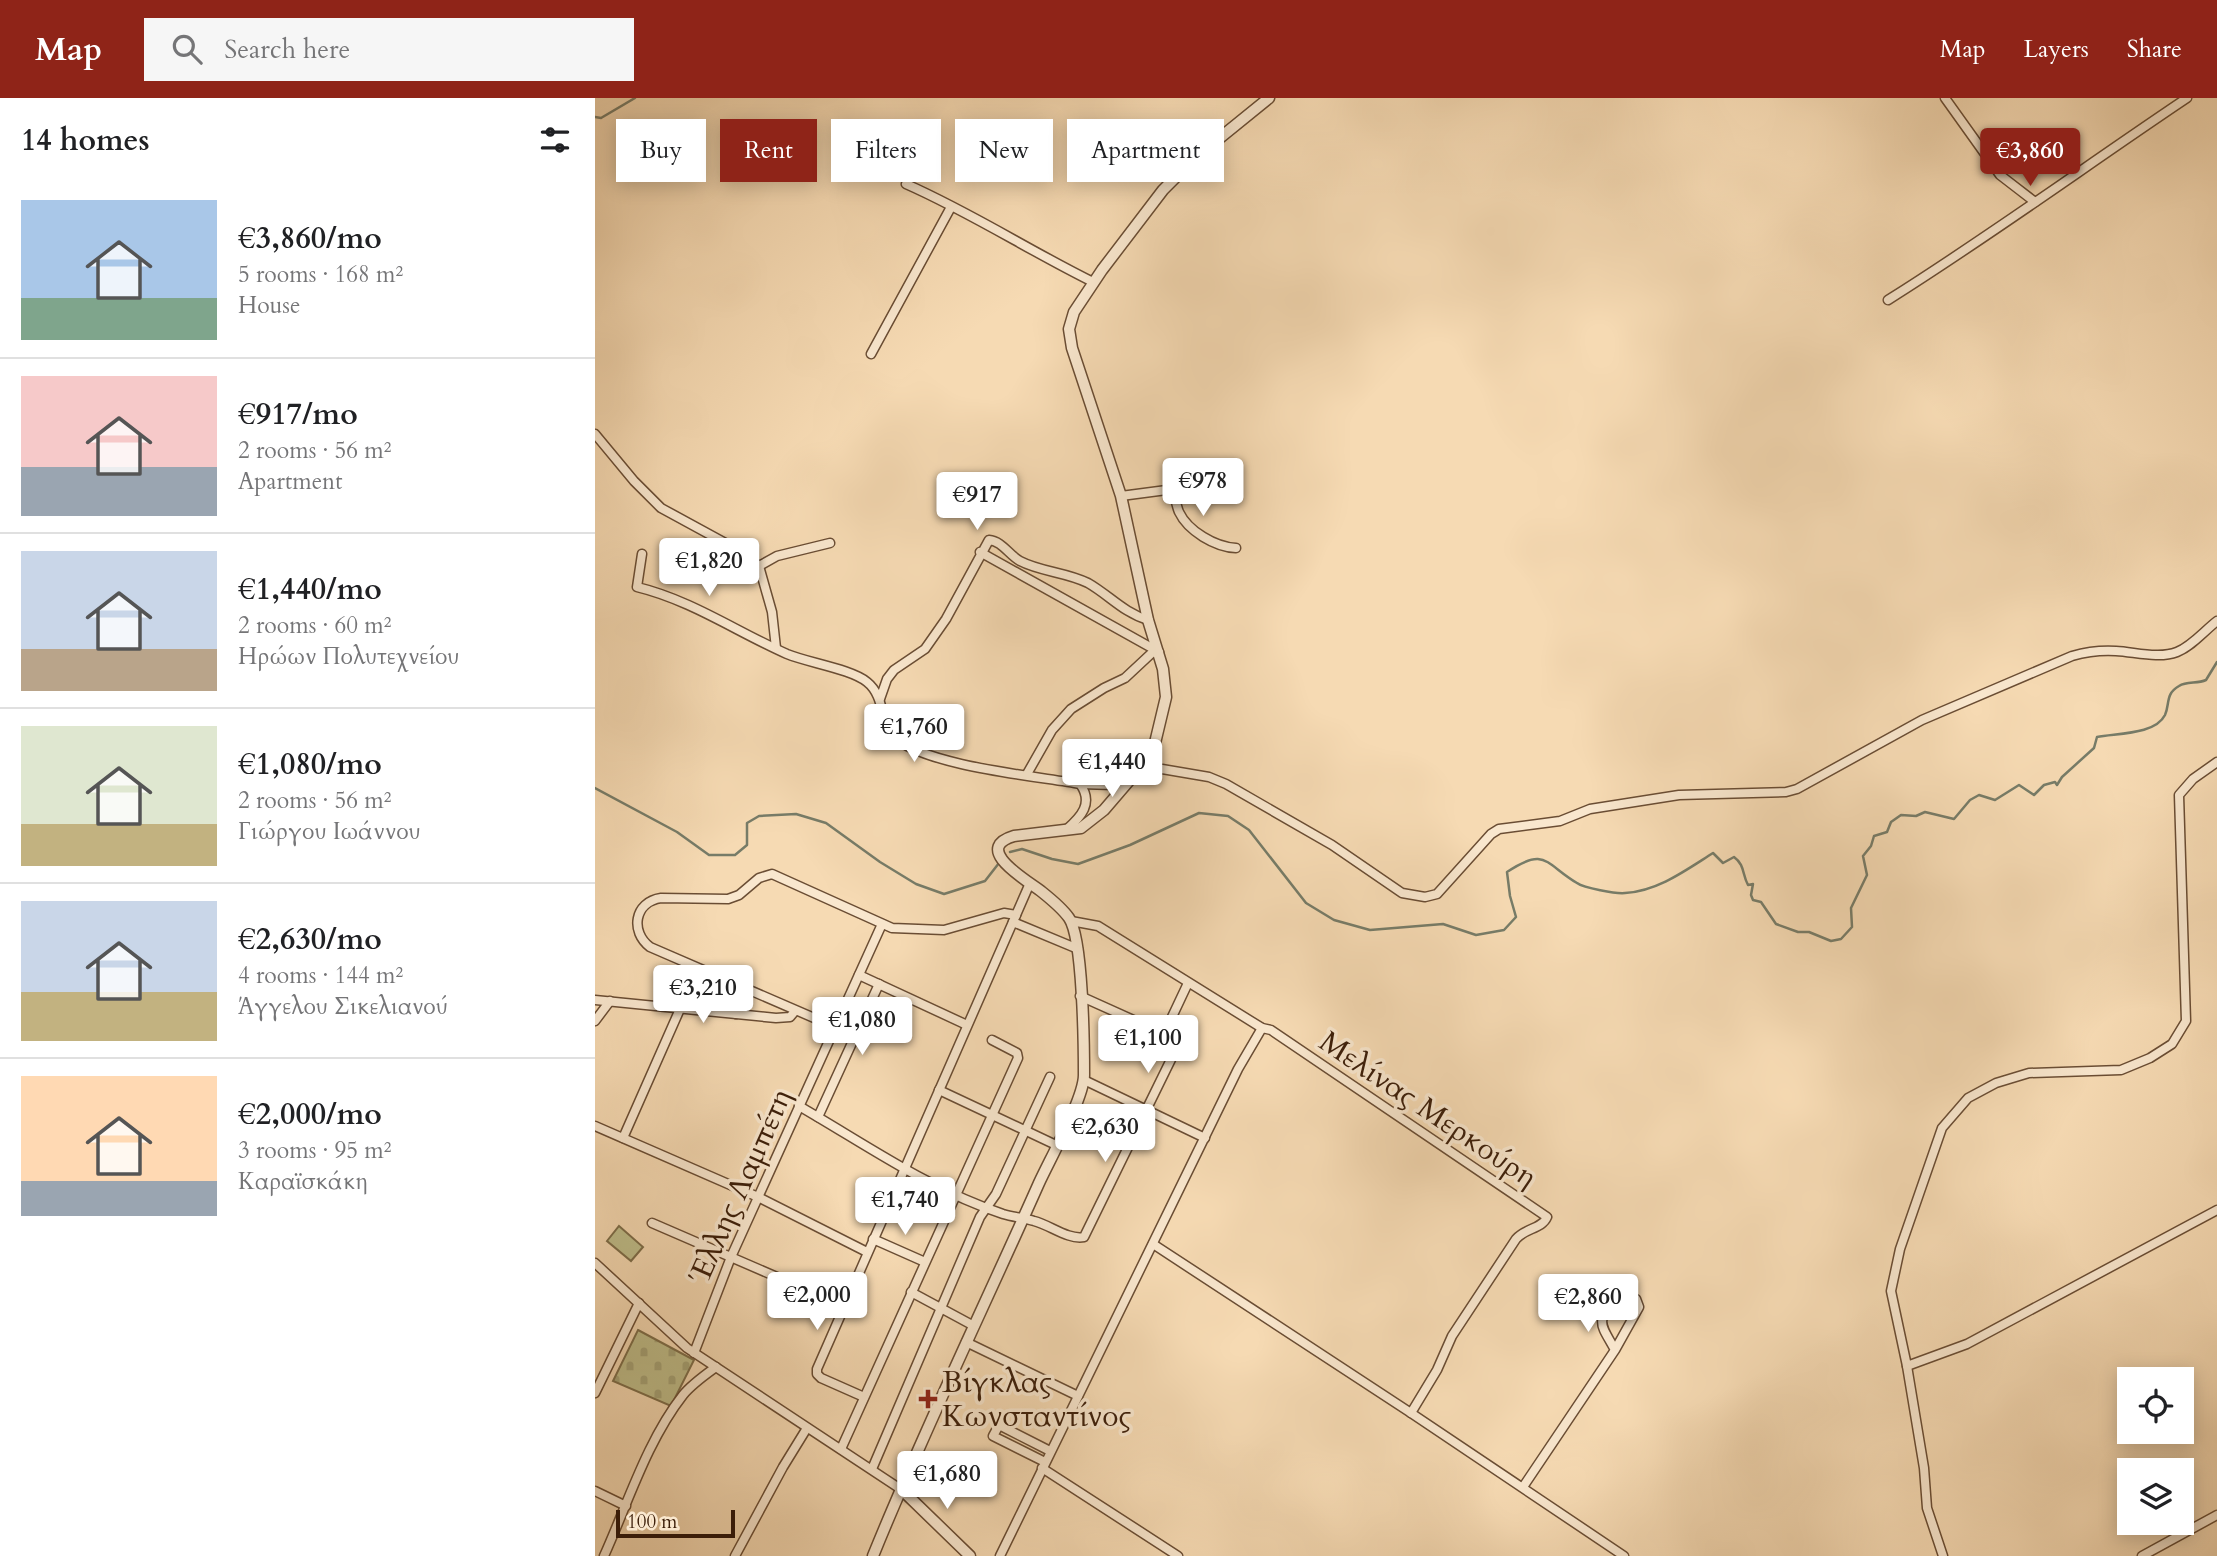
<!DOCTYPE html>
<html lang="en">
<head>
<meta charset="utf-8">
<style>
  body { margin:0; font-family:Cardo,serif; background:#f6f6f6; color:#202124; height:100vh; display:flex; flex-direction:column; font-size:26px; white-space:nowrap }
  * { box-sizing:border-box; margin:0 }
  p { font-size:23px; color:#757577 }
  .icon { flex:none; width:38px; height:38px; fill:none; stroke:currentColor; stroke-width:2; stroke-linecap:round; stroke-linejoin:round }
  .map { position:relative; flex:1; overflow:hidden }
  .side { display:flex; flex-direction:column; background:#fff; width:595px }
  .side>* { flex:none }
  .guide { position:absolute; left:21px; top:21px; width:665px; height:63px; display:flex; gap:14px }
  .tools { position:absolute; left:1522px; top:1269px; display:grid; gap:14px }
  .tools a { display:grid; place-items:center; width:77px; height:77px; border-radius:0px; background:#fff; box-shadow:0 4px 18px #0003; font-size:35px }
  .scale { position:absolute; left:21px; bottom:18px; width:119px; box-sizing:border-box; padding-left:7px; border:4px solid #3c1e09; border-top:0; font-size:19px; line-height:24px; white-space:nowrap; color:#3c1e09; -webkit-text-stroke:5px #f9e7ce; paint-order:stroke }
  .price { position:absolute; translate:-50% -60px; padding:0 16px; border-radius:7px; background:#fff; color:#222; font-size:23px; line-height:46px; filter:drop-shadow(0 2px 4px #0008) }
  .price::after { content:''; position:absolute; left:50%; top:42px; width:21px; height:16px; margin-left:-10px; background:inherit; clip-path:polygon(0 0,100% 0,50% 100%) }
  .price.on { background:#8f2418; color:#fff }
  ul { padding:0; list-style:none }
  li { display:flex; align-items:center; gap:21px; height:175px; padding:0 21px }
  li+li { border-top:2px solid #e0e0e0 }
  li span { display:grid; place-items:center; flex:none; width:196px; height:140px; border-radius:0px; color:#555 }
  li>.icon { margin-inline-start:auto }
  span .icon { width:84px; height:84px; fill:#fffc; stroke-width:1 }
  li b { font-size:30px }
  h2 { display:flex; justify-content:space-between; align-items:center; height:84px; padding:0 21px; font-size:30px }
  .tag { padding:0 24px; border-radius:0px; background:#fff; box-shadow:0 4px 18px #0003; font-size:24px; line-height:63px }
  .tag.on { background:#8f2418; color:#fff }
  header { display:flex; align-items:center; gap:42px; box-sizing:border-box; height:98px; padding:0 35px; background:#8f2418; color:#fff }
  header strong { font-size:33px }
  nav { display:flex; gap:38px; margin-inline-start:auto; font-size:24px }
  .search { width:490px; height:63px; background:#f6f6f6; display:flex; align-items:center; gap:18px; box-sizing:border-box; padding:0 24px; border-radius:0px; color:#757577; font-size:26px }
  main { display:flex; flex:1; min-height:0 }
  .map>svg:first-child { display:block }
</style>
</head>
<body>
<header>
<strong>Map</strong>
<div class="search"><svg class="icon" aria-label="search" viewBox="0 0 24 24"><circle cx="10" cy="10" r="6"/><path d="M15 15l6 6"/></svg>Search here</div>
<nav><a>Map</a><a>Layers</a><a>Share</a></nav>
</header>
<main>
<section class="side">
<h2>14 homes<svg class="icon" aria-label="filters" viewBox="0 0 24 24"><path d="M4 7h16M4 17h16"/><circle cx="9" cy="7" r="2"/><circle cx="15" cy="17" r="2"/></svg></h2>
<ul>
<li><span style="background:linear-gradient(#a9c7e8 70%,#7fa58c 0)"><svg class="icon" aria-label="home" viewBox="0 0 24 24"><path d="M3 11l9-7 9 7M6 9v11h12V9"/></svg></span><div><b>€3,860/mo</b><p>5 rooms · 168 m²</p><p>House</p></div></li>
<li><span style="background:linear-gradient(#f6c9c9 65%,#9aa5b1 0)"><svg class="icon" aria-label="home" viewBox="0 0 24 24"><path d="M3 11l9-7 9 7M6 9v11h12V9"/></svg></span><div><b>€917/mo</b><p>2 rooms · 56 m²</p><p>Apartment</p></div></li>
<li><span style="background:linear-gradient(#c9d6e8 70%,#b9a48a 0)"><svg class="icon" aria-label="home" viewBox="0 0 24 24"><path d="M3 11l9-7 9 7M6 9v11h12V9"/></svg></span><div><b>€1,440/mo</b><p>2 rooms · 60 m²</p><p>Ηρώων Πολυτεχνείου</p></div></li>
<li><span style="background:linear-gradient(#dfe7d0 70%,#c2b280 0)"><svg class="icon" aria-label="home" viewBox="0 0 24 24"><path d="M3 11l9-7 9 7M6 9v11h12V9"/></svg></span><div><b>€1,080/mo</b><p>2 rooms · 56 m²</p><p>Γιώργου Ιωάννου</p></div></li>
<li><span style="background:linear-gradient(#c9d6e8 65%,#c2b280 0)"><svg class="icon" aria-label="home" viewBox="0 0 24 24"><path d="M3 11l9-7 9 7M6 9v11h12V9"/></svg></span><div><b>€2,630/mo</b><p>4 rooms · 144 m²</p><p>Άγγελου Σικελιανού</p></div></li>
<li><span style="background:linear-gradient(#ffd9b3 75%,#9aa5b1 0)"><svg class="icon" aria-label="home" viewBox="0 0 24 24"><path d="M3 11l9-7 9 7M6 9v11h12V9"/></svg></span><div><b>€2,000/mo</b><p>3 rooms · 95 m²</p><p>Καραϊσκάκη</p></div></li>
</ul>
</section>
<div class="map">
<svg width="1622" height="1458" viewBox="0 0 1622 1458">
  <defs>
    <pattern id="cemetery-stones" width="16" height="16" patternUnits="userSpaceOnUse" patternTransform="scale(1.75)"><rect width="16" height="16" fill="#bfbe8b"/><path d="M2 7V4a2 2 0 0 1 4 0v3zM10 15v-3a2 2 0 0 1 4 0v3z" fill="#a5a377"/></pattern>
  </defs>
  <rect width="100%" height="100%" fill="#f6dab3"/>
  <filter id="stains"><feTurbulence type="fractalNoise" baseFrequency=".00286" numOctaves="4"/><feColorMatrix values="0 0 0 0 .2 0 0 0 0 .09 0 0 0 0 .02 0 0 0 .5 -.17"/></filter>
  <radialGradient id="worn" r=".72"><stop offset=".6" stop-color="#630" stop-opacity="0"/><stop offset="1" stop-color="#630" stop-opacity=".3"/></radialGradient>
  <polygon fill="url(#cemetery-stones)" stroke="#7e6e4a" stroke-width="2" points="43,1232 99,1262 76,1308 18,1283"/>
  <polygon fill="#bfbe8b" stroke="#7e6e4a" stroke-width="2" points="24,1128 48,1149 36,1163 12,1143"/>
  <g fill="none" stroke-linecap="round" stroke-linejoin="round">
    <g stroke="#777c68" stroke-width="2.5">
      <polyline points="0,19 6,20 40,0"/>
      <polyline points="0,690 82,734 114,757 140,757 152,747 152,725 164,718 201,716 231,725 285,764 321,786 349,796 390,783 404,765"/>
      <path d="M415,754l12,-3 30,10 26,5 52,-19 69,-32 29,3 21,14 57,73 28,17 36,10 73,-6 33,11 28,-5 12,-13 -6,-21 -3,-24c39,-26 38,-8 70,11 7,5 39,11 48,10 33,-2 61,-23 88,-40l10,10 11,-6c11,8 8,17 14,28l5,-1 -2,11 2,5 8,2 15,22 22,8h11l22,9 10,-2 11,-12 -1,-19 16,-33 -4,-19 8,-10 3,-10 13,-4 4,-10 10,-7 15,1 9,-4 29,7 16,-19 9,-5 16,5 24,-15 15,10 10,-10 11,-3 2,3 5,-8 32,-29 3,-11c19,-4 58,-2 68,-22 5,-11 0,-21 14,-29 8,-5 18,-2 27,-6l11,-18"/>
    </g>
    <defs>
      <g id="minor">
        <polyline points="1350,0 1405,77 1440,104"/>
        <path d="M311,86c64,28 124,67 187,98"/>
        <path d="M1293,202c102,-64 199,-135 299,-202"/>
        <polyline points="276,256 356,109"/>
        <polyline points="0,336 39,383 66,410 145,453 164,468 177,514 181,550"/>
        <path d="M578,391c2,7 3,16 6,23 9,19 36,35 57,36"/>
        <polyline points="526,398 602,388"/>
        <polyline points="385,454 564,554"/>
        <path d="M47,456l-5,33c54,13 100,45 150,67 22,9 64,15 80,28 19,15 13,44 28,56 33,28 140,38 185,46 14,19 1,33 -14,46"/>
        <polyline points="164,468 182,458 235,445"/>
        <path d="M285,601l7,-20 7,-9 31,-21 21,-30 43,-79c13,1 20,15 31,21 21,11 46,11 68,22 21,12 36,30 60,37"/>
        <polyline points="432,676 457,632 476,611 509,590 530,580 560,552 560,548"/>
        <path d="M485,686l34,1 20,-10 28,-6 47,8 17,7 106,61 70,48 23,4 12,-3 54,-60 8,-5 61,-8 30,-12 89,-14 107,-3 11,-3 125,-69 150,-64c14,-4 29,-6 44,-5 19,1 43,8 61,1 15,-6 27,-21 40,-31"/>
        <path d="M476,823l27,5 164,102 9,2 276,187c-5,12 -22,11 -31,22l-64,97 -15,34 -26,43"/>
        <polyline points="418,824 483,851"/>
        <polyline points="264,877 372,927"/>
        <polyline points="0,902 181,920 195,919 200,913"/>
        <polyline points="141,916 150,891"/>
        <polyline points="0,923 15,903"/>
        <path d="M240,929l-185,-80c-20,-15 -16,-45 11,-49l67,1 11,-4 20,-17 13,-4 120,54 52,2 60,-17 12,2"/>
        <polyline points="569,936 593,885"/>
        <polyline points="489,982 610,1040"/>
        <polyline points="344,992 461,1047"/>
        <path d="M204,1008c66,38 131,84 204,108 10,3 21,4 31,7 16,4 34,19 50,16l96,-196 -100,-45"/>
        <polyline points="223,1019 284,886"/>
        <polyline points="0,1028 163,1099 272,1154"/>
        <polyline points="28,1040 85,911"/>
        <polyline points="57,1125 249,1208"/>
        <polyline points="278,1141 330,1164"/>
        <polyline points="558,1146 816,1315 1029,1458"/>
        <polyline points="0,1165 92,1250 307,1392"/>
        <polyline points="316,1194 379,1228"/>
        <polyline points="371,1244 483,1298"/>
        <polyline points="99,1255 136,1159 287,826"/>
        <polyline points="1312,1268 1372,1246 1622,1112"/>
        <polyline points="0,1295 44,1205"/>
        <polyline points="269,1299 226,1280 222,1276 222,1271 435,785"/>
        <polyline points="246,1351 423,960 422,955 397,942"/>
        <polyline points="450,1364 398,1338 404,1327 455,1353"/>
        <polyline points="447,1370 583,1458"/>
        <polyline points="277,1371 385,1119 401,1096 455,979"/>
        <path d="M928,1389l92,-137c-14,-26 -20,-26 0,-54l10,-2 11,5 3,8 -24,43"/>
        <polyline points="0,1393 31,1408"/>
        <path d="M9,1458c24,-53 43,-115 79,-161 9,-11 22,-20 33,-28"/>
        <polyline points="140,1458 188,1369 212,1330"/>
        <polyline points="405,1458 643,971 667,930"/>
        <polyline points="1348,1458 1332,1410 1329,1370 1312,1268 1296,1193 1305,1151 1347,1030 1373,1000 1401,985 1434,975 1526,972 1555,960 1577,946 1591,923 1584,697 1598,681 1622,664"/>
        <polyline points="1547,1458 1622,1417"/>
      </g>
      <g id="tertiary">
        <polyline points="307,1392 375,1458"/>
        <path d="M278,1458c51,-126 111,-249 166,-373 11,-24 45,-85 45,-108 0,-29 -1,-137 -15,-157 -7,-10 -17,-18 -27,-26 -12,-10 -72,-43 -28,-56l67,-8 23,-18 30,-35 21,-32 11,-46 -3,-28 -15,-49 -27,-124 -49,-148 -3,-19 5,-17 28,-42 61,-80 32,-32 74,-60"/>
      </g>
    </defs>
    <use href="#minor" stroke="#6a4d34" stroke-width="11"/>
    <use href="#tertiary" stroke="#6a4d34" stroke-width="13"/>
    <use href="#minor" stroke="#f9e7ce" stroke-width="8"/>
    <use href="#tertiary" stroke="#f9e7ce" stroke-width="10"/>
  </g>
  <path fill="#8f2418" stroke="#f9e7ce" stroke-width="2.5" d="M329.5 1290.5h7v7h7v7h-7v7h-7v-7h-7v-7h7z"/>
  <g text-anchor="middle" stroke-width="7" stroke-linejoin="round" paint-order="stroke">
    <g font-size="30" fill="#3c1e09" stroke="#f9e7ce">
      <text transform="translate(833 1011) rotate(34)" y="10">Μελίνας Μερκούρη</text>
      <text transform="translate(145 1088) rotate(-66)" y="10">Έλλης Λαμπέτη</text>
    </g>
    <g font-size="30" fill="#3c1e09" stroke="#f9e7ce" text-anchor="start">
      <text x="347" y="1294">Βίγκλας<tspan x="347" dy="34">Κωνσταντίνος</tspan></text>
    </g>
  </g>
  <rect width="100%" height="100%" filter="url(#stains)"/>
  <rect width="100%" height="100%" fill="url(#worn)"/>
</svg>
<div class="tools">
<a><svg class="icon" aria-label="locate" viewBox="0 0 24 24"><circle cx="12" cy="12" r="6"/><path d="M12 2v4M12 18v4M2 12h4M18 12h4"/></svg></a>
<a><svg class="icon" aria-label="layers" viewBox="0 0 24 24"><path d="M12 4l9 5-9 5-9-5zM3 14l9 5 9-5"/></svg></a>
</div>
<div class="scale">100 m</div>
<b class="price on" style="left:1435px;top:90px">€3,860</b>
<b class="price" style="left:608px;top:420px">€978</b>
<b class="price" style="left:382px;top:434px">€917</b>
<b class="price" style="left:114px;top:500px">€1,820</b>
<b class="price" style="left:319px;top:666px">€1,760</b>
<b class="price" style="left:517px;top:701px">€1,440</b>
<b class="price" style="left:108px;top:927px">€3,210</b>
<b class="price" style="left:267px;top:959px">€1,080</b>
<b class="price" style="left:553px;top:977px">€1,100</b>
<b class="price" style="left:510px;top:1066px">€2,630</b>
<b class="price" style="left:310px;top:1139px">€1,740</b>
<b class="price" style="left:222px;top:1234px">€2,000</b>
<b class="price" style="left:993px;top:1236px">€2,860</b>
<b class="price" style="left:352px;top:1413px">€1,680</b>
<div class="guide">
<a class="tag">Buy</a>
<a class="tag on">Rent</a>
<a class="tag">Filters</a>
<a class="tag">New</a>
<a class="tag">Apartment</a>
</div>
</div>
</main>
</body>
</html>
